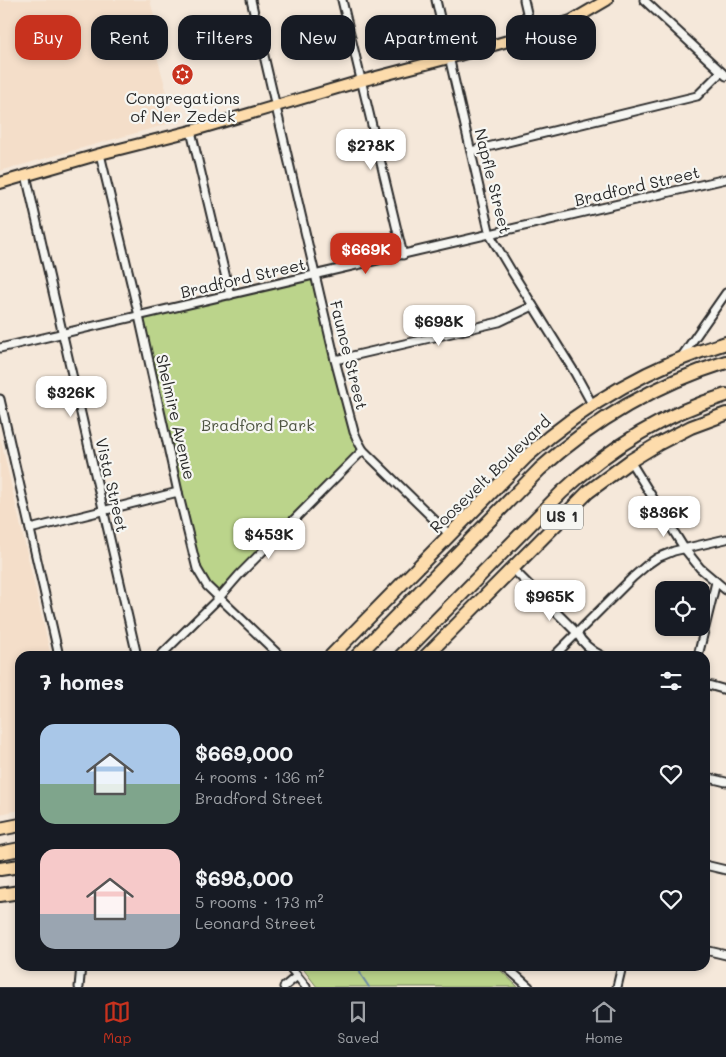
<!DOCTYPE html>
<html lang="en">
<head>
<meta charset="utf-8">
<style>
  body { margin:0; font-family:Mali,sans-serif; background:#242831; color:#f1f3f6; height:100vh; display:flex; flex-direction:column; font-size:19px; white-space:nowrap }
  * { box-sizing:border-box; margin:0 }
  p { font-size:16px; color:#9ea1a6 }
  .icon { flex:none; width:28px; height:28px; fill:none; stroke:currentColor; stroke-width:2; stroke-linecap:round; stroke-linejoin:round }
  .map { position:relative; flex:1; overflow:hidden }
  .side { position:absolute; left:15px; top:651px; width:695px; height:320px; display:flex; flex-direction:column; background:#171b24; border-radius:15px; box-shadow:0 2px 8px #0003 }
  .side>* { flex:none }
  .top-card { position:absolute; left:15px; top:15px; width:696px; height:45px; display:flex; gap:10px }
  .tools { position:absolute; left:655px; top:581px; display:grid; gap:10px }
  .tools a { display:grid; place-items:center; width:55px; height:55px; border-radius:10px; background:#171b24; box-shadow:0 2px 8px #0003; font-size:25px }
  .price { position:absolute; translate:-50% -42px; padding:0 11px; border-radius:10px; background:#fff; color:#222; font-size:16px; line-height:32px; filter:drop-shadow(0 1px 2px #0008) }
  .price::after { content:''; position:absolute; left:50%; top:30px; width:15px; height:11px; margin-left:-8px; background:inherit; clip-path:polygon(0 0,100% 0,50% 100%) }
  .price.selected { background:#c8321e; color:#fff }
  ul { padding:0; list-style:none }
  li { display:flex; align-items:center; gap:15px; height:125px; padding:0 25px }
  li span { display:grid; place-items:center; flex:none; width:140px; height:100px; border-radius:15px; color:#555 }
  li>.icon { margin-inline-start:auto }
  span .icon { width:60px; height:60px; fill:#fffc; stroke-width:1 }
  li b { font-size:21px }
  h2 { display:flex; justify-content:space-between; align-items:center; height:60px; padding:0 25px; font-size:21px }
  .tag { padding:0 18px; border-radius:15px; background:#171b24; box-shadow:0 2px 8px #0003; font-size:18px; line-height:45px }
  .tag.selected { background:#c8321e; color:#fff }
  .tab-bar { display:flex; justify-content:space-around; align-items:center; height:70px; border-top:1px solid #363941; background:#171b24; font-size:14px; color:#9ea1a6 }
  .tab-bar a { display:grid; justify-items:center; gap:2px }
  .tab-bar .selected { color:#c8321e }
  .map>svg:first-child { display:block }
</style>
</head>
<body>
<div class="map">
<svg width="726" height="987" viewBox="0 0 726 987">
  <rect width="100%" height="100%" fill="#f5e8da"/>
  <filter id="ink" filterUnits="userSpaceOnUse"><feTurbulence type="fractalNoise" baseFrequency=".02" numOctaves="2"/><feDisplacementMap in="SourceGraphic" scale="10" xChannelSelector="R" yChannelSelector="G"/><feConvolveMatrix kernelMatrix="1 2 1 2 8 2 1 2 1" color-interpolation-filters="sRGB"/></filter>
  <g filter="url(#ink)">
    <g fill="#f4dec9">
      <polygon points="0,0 150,0 157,28 150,31 175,122 0,171"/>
      <polygon points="0,437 51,656 20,656 20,810 0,814"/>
    </g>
    <g fill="#bbd48b" stroke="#73805b">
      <polygon points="315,275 354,432 363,450 219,598 197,569 139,316"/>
      <polygon points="301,966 496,966 518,987 317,987"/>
    </g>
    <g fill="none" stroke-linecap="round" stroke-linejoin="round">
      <polyline stroke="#6e8ba5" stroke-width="2" points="358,966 361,975 369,987"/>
      <defs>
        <g id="street">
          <polyline points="251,0 335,360 354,432 358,441 363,450 450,535"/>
          <polyline points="342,0 403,255"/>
          <polyline points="436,0 490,235 512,272 575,373 592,404"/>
          <polyline points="524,0 532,34"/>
          <polyline points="644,0 726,76"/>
          <polyline points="191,131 230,295"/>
          <polyline points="471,151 697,96 721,72"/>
          <polyline points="100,154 139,316 178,492 197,569 207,586 280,656"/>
          <polyline points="26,175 137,656"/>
          <polyline points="0,348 726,179"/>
          <polyline points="682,356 726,293"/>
          <polyline points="335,360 499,322 533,306"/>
          <polyline points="0,399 59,656"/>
          <polyline points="630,461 684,548 700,568 726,590"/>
          <polyline points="30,529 178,492"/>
          <path d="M512,568l65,65c5,10 15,18 25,23"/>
          <polyline points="160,656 219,598 239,575 363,450"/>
          <polyline points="554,656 633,577 647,565 657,558 674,551 726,539"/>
          <polyline points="698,656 716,582"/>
          <polyline points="705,684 726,690"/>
          <polyline points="705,777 726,782"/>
          <polyline points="705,865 726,870"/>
          <polyline points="705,950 726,955"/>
          <polyline points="289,966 306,987"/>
          <polyline points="505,966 529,987"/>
          <polyline points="79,987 81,966"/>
          <polyline points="284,987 297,976"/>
          <polyline points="617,987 622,966"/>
        </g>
        <polyline id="primary" points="0,183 100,154 191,131 361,81 449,58 532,34 571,21 607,0"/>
        <g id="highway">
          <path d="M331,656l196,-200c58,-52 124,-91 199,-113"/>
          <path d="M357,656l183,-187c54,-49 116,-85 186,-107"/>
          <path d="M401,656l161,-164c47,-44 102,-78 164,-97"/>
          <polyline points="426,656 588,492 630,461 658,444 691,427 726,414"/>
          <polyline points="0,829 20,825"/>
          <polyline points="0,853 20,849"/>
          <polyline points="0,869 20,866"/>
          <polyline points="0,895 20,892"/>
        </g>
      </defs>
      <use href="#street" stroke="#2b2b2b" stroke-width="11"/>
      <use href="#primary" stroke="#2b2b2b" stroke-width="14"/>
      <use href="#highway" stroke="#2b2b2b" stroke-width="16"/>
      <use href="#street" stroke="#f6f6f2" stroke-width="7"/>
      <use href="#primary" stroke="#fddcac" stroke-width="10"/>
      <use href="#highway" stroke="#fddcac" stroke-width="12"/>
    </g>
  </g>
  <defs>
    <symbol id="synagogue-disc" viewBox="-11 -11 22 22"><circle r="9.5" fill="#c8321e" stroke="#f6f6f2"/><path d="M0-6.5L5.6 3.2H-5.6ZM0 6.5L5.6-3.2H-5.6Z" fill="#fff"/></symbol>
  </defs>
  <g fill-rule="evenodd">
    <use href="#synagogue-disc" x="170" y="62" width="25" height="25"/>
  </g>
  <g text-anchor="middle" stroke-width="4.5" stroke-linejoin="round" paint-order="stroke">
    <rect fill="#f6f6f2" stroke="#686867" stroke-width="1" x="541" y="504.5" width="42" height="25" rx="4"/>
    <g font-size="15" font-weight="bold" fill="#2b2b2b">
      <text x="562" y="522">US 1</text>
    </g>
    <g font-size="16" fill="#2b2b2b" stroke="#f6f6f2">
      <text x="183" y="104">Congregations<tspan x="183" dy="18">of Ner Zedek</tspan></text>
    </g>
    <g font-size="16" fill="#2b2b2b" stroke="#f6f6f2">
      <text transform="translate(493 181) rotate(76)" y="6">Napfle Street</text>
      <text transform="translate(637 186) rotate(-13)" y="6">Bradford Street</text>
      <text transform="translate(243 278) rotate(-13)" y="6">Bradford Street</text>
      <text transform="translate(349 355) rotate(76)" y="6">Faunce Street</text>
      <text transform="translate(176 417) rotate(77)" y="6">Shelmire Avenue</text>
      <text transform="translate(490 474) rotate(-44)" y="6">Roosevelt Boulevard</text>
      <text transform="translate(112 485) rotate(77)" y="6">Vista Street</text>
    </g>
    <g font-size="16" fill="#4f5543" stroke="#f6f6f2">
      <text x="258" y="431">Bradford Park</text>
    </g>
  </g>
</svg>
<div class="tools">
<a><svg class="icon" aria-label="locate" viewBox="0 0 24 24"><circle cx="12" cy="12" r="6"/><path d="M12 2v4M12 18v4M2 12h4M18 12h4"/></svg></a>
</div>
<b class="price" style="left:371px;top:171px">$278K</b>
<b class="price selected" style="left:366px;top:275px">$669K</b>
<b class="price" style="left:439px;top:347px">$698K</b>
<b class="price" style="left:71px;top:418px">$326K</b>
<b class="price" style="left:664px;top:538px">$836K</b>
<b class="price" style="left:269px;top:560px">$453K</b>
<b class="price" style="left:550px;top:622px">$965K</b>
<div class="top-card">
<a class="tag selected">Buy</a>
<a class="tag">Rent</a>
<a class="tag">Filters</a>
<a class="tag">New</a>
<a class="tag">Apartment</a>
<a class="tag">House</a>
</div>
<section class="side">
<h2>7 homes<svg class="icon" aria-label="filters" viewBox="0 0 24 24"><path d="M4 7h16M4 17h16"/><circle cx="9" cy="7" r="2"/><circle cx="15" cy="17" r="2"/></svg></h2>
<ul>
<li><span style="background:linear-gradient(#a9c7e8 60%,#7fa58c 0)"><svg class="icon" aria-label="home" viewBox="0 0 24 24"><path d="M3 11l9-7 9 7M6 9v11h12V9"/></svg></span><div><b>$669,000</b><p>4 rooms · 136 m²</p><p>Bradford Street</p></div><svg class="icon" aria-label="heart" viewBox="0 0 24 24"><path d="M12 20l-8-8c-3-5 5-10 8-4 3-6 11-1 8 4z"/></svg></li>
<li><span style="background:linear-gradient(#f6c9c9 65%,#9aa5b1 0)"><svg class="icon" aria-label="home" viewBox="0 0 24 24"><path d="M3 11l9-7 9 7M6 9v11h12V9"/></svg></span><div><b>$698,000</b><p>5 rooms · 173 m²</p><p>Leonard Street</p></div><svg class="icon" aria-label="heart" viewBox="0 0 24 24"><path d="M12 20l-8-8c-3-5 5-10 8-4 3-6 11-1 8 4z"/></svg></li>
</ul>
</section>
</div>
<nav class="tab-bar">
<a class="selected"><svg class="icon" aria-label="map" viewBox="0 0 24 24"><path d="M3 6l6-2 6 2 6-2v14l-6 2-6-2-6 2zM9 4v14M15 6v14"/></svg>Map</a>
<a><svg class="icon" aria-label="saved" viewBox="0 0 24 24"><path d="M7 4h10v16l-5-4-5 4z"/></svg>Saved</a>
<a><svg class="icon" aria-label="home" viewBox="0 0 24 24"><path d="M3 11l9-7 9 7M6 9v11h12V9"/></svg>Home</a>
</nav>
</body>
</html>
